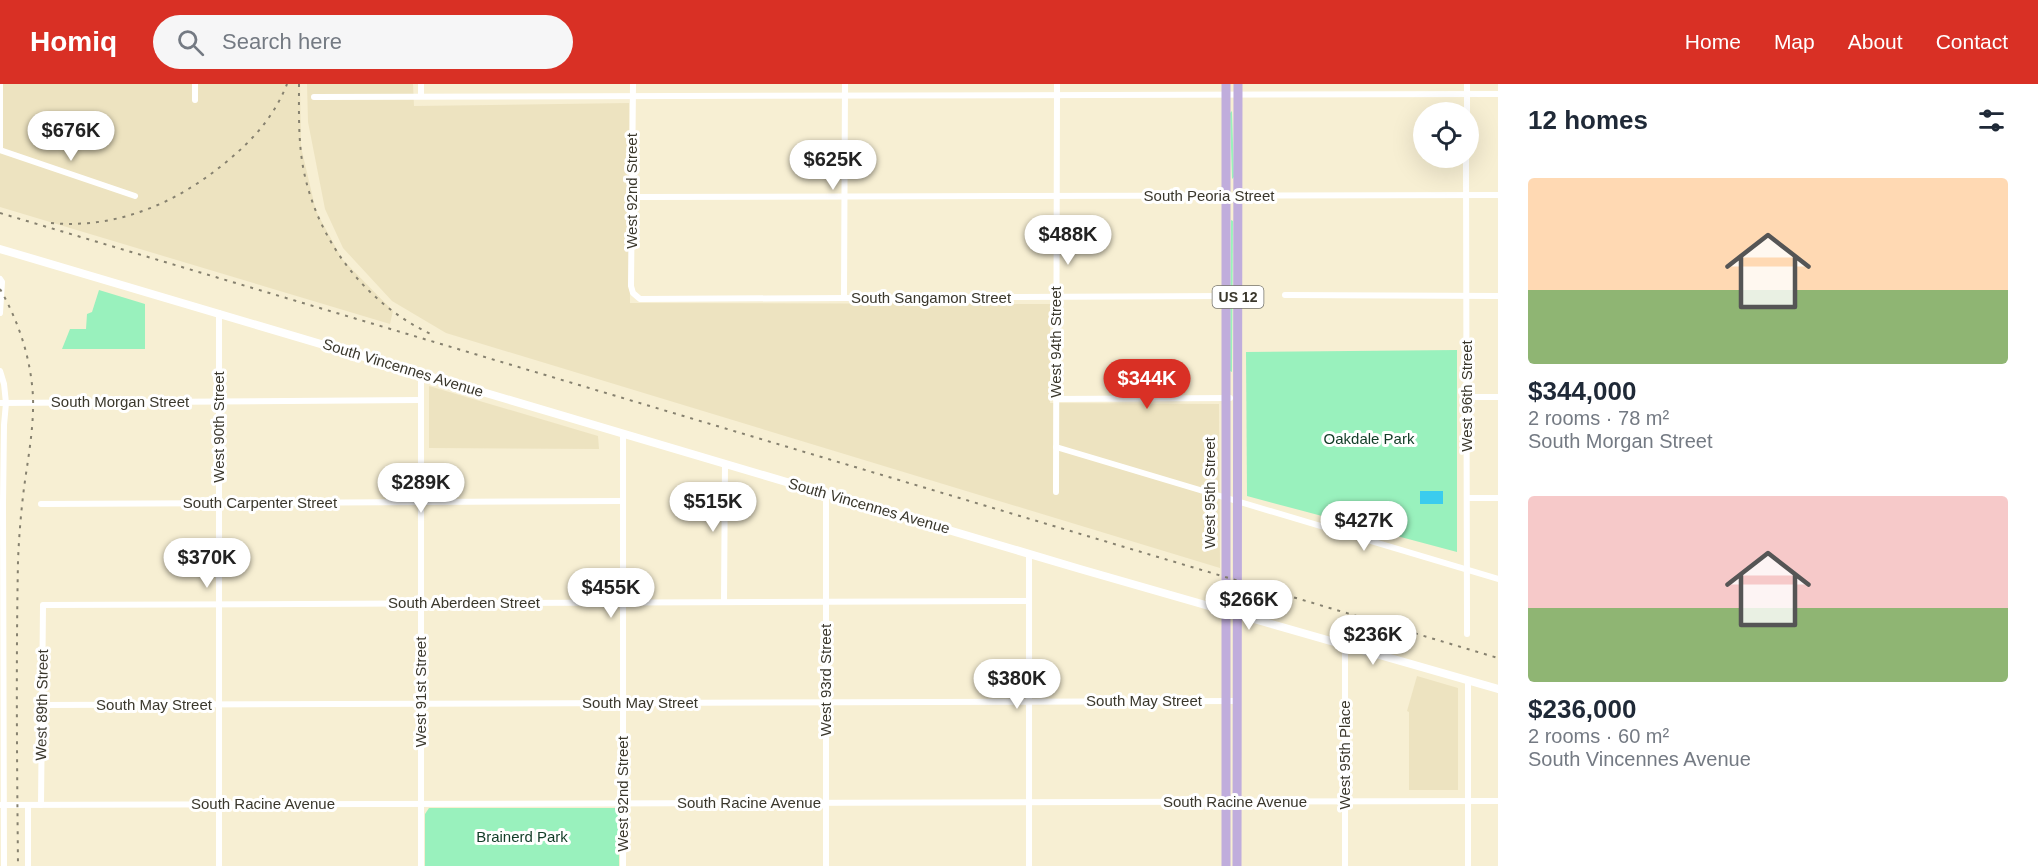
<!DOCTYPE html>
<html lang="en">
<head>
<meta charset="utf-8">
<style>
  body { margin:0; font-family:Arial,sans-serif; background:#f6f6f7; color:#1f2937; height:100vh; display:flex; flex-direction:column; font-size:22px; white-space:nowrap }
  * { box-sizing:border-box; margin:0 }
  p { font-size:20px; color:#747a83 }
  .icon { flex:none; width:33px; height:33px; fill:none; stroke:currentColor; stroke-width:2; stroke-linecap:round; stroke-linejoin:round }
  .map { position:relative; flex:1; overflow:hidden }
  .sheet { display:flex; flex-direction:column; background:#fff; width:540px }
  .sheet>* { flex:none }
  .buttons { position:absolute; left:1413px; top:18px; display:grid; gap:12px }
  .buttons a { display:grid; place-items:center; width:66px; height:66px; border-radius:50%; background:#fff; box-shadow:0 6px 24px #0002; font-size:30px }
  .price { position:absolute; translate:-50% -51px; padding:0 14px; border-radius:21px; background:#fff; color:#222; font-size:20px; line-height:39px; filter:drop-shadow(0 2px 3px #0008) }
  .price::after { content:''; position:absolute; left:50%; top:36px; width:18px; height:14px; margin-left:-9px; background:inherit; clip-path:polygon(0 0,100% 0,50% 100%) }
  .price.active { background:#d93025; color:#fff }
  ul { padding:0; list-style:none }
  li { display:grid; align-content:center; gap:12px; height:318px; padding:0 30px }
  li span { display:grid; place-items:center; height:186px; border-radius:6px; color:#555 }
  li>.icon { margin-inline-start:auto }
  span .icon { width:108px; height:108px; fill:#fffc; stroke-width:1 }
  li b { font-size:26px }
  h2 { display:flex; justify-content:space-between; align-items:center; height:72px; padding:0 30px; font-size:26px }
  header { display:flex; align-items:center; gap:36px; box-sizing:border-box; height:84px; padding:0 30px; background:#d93025; color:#fff }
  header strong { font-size:28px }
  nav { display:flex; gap:33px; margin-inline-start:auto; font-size:21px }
  .search { width:420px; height:54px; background:#f6f6f7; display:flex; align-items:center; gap:15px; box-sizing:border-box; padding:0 21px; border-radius:33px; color:#747a83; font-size:22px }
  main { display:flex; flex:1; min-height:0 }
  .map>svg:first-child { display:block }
</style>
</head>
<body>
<header>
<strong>Homiq</strong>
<div class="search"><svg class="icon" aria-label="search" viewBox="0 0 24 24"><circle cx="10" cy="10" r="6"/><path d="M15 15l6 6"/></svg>Search here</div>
<nav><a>Home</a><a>Map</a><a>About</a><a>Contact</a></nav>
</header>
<main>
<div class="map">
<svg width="1498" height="782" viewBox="0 0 1498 782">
  <rect width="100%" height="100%" fill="#f7efd3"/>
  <g fill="#ede3c0">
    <polygon points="0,0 300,0 301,63 316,127 342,175 393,227 390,240 0,123"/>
    <polygon points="307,0 413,0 414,22 629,19 630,219 1050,220 1050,319 1219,320 1220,484 446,249 392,217 343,164 325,125 308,38"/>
    <polygon points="429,302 598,352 599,365 429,364"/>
    <polygon points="1417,592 1458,604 1458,706 1409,706 1409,628 1407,627"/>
  </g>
  <g fill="#99f1bd">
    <polygon points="1232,27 1234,93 1232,95 1230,29"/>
    <polygon points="1231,136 1233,137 1232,288 1230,287"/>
    <polygon points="99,206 145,220 145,265 62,265 70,245 86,245 87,230 92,228"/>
    <polygon points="1457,266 1457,468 1247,412 1246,268"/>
    <polygon points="429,724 615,724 619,730 619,782 425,782 425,730"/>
  </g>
  <rect fill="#3bccee" x="1420" y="407" width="23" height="13"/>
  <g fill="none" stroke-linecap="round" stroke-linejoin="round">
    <g stroke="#fff" stroke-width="6">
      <polyline points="421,0 421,12"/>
      <polyline points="633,0 631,202 633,209 640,215 1226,212"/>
      <polyline points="314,13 1498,10"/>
      <polyline points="195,16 195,0"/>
      <polyline points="1467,28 1467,0"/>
      <polyline points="0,66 135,112"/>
      <polyline points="0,66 0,0"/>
      <polyline points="1466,74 1467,550"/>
      <polyline points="632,113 1498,111"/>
      <polyline points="0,195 2,198 0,229"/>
      <polyline points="1285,211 1498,212"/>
      <polyline points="844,214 845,0"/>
      <polyline points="219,229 219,782"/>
      <polyline points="0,287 4,300 6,319 4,341 3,420 4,782"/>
      <polyline points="421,290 421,782"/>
      <polyline points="1467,313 1498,313"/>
      <polyline points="1056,315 1230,314"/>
      <polyline points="0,319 421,316"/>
      <polyline points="1056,363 1498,495"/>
      <polyline points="1056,408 1057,0"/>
      <polyline points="826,410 826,782"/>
      <polyline points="1467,414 1498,414"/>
      <polyline points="41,420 623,417"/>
      <polyline points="724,518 725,380"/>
      <polyline points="1468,596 1468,782"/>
      <polyline points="41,621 1238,617"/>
      <polyline points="0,721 1498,717"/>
      <polyline points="28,721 28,782"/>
      <polyline points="41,721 43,521 1029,517"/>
      <polyline points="623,782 623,350"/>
      <polyline points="1029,782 1029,470"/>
      <polyline points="1345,782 1345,560"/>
    </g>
    <polyline stroke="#fff" stroke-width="8" points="0,165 1080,485 1498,605"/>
    <g stroke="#c0addc" stroke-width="9">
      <polyline points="1226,782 1226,0"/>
      <polyline points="1237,782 1238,0"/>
    </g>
    <g stroke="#86816f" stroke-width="2" stroke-dasharray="3 6" stroke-linecap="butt">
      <path d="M299,0c0,29 -1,59 5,88 15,72 64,134 131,164"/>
      <polyline points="0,129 1498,574"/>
      <path d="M51,139c65,6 124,-19 174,-60 27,-22 49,-46 62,-79"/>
      <path d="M0,205c19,33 31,70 33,108 1,31 -5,61 -9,91 -3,24 -5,48 -6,73 -2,101 -1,203 0,305"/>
    </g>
  </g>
  <g text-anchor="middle" stroke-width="6" stroke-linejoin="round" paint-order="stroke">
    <rect fill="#fff" stroke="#75736b" stroke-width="1.5" x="1212.5" y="202" width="51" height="22" rx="4.5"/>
    <g font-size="14" font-weight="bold" fill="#3a372c">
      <text x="1238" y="218">US 12</text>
    </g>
    <g font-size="15" fill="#3a372c" stroke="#fff">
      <text transform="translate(632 107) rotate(-90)" y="5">West 92nd Street</text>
      <text x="1209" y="117">South Peoria Street</text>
      <text x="931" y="219">South Sangamon Street</text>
      <text transform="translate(1056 258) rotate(-90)" y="5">West 94th Street</text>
      <text transform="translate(403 284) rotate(17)" y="5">South Vincennes Avenue</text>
      <text transform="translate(1467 312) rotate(-90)" y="5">West 96th Street</text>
      <text x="120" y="323">South Morgan Street</text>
      <text transform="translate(219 343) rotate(-90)" y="5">West 90th Street</text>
      <text transform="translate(1210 409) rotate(-90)" y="5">West 95th Street</text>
      <text x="260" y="424">South Carpenter Street</text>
      <text transform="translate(869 422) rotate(16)" y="5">South Vincennes Avenue</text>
      <text x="464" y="524">South Aberdeen Street</text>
      <text transform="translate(826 596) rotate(-90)" y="5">West 93rd Street</text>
      <text transform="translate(421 608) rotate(-90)" y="5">West 91st Street</text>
      <text x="1144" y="622">South May Street</text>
      <text x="640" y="624">South May Street</text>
      <text transform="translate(42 621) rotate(-89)" y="5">West 89th Street</text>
      <text x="154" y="626">South May Street</text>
      <text transform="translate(1345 671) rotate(-90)" y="5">West 95th Place</text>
      <text transform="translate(623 710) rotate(-90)" y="5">West 92nd Street</text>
      <text x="1235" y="723">South Racine Avenue</text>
      <text x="749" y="724">South Racine Avenue</text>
      <text x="263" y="725">South Racine Avenue</text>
    </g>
    <g font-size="15" fill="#113c26" stroke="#fff">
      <text x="1369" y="360">Oakdale Park</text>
      <text x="522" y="758">Brainerd Park</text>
    </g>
  </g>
</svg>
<div class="buttons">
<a><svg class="icon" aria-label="locate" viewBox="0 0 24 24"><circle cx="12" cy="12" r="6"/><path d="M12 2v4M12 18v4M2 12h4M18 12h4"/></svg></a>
</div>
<b class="price" style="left:71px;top:78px">$676K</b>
<b class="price" style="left:833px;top:107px">$625K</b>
<b class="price" style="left:1068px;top:182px">$488K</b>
<b class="price active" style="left:1147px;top:326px">$344K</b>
<b class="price" style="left:421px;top:430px">$289K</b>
<b class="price" style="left:713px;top:449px">$515K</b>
<b class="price" style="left:1364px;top:468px">$427K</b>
<b class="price" style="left:207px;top:505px">$370K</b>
<b class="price" style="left:611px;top:535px">$455K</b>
<b class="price" style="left:1249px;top:547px">$266K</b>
<b class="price" style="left:1373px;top:582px">$236K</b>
<b class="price" style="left:1017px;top:626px">$380K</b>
</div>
<section class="sheet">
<h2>12 homes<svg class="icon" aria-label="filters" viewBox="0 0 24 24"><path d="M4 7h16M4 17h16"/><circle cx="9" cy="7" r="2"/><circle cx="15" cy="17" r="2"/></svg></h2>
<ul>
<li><span style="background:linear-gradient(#ffd9b3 60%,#8fb573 0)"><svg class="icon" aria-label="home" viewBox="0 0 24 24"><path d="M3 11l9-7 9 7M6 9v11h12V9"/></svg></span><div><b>$344,000</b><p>2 rooms · 78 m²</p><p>South Morgan Street</p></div></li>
<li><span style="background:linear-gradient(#f6c9c9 60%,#8fb573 0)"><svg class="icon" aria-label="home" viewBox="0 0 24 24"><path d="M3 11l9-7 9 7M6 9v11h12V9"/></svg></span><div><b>$236,000</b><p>2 rooms · 60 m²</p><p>South Vincennes Avenue</p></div></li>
</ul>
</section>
</main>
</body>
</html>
